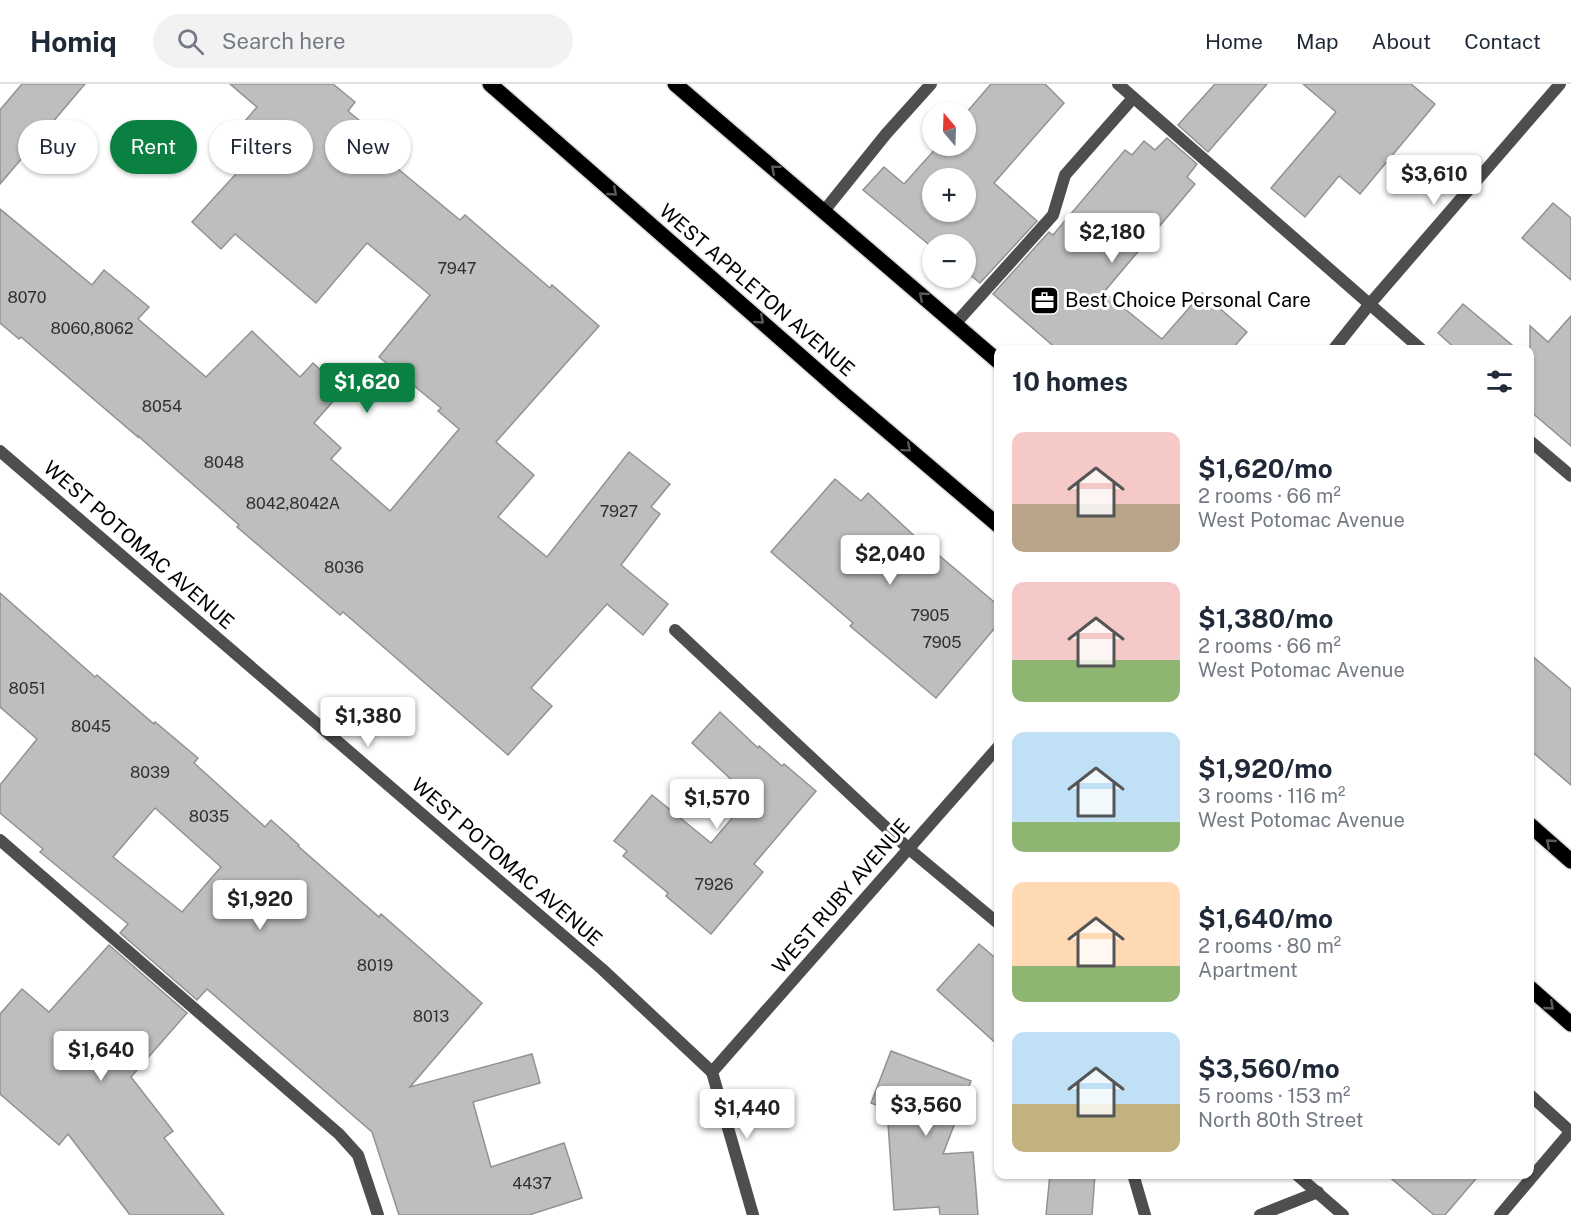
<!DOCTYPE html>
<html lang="en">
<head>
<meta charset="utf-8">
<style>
  body { margin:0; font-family:"Public Sans",sans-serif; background:#f2f2f3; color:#1f2937; height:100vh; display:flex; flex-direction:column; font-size:22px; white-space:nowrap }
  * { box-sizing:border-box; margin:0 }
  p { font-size:20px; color:#747a83 }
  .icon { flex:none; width:33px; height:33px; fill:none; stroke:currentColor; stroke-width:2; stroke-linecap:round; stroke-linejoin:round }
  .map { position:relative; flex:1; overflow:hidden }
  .drawer { position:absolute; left:994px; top:261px; width:540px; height:834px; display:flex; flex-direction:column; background:#fff; border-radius:12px; box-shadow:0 2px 4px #0004 }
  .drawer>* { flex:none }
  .top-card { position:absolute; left:18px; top:36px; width:570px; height:54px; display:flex; gap:12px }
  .needle { width:39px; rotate:341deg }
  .fabs { position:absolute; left:922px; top:18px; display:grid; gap:12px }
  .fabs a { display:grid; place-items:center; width:54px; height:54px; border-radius:50%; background:#fff; box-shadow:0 2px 4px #0004; font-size:30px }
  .price { position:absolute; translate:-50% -51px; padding:0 14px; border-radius:6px; background:#fff; color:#222; font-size:20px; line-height:39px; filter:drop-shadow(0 2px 3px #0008) }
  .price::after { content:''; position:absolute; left:50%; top:36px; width:18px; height:14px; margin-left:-9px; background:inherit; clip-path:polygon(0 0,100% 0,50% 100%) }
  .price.on { background:#0b8043; color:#fff }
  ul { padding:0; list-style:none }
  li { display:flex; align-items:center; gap:18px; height:150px; padding:0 18px }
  li span { display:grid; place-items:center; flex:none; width:168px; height:120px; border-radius:12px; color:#555 }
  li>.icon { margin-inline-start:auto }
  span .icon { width:72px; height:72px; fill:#fffc; stroke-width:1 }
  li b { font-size:26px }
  h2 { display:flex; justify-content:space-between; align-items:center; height:72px; padding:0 18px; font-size:26px }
  .tag { padding:0 21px; border-radius:27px; background:#fff; box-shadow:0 2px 4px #0004; font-size:21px; line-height:54px }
  .tag.on { background:#0b8043; color:#fff }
  header { display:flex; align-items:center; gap:36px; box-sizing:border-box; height:84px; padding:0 30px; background:#fff; border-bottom:2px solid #e0e1e3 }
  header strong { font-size:28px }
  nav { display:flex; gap:33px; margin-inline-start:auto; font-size:21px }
  .search { width:420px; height:54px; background:#f2f2f3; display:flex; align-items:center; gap:15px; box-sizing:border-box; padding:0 21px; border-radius:33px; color:#747a83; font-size:22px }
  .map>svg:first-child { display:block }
</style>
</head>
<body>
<header>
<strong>Homiq</strong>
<div class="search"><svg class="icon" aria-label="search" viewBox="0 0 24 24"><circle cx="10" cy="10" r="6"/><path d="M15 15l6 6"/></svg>Search here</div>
<nav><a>Home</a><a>Map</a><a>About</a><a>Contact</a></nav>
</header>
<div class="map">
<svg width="1571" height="1131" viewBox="0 0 1571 1131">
  <rect width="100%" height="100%" fill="#fff"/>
  <g fill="#bebebe" stroke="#929292" stroke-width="1.5" fill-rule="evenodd">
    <polygon points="22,0 85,0 0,100 0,26"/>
    <polygon points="230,0 333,0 355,18 348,27 400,70 392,80 460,136 465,131 550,204 552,201 599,242 496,358 534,391 498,433 547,473 629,368 670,400 651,423 660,430 621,481 668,520 643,551 607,520 531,604 552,622 508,671 343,528 340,531 237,443 239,441 138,352 138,353 21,253 19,255 0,239 0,125 92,201 104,186 149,223 138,235 206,293 252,247 300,293 313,279 343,306 314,339 341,364 331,375 390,427 459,345 438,327 441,324 379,273 430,211 367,159 316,219 235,150 221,165 192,138 256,68 234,50 257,23"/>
    <path d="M991,0h54l19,19 -70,80 43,38 -57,62 -11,-9 -2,2 -1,-1v-31h-33v4l-70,-58 21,-23 20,17 34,-38h28v-33zM933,94h33v34h-33z"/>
    <polygon points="1215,0 1267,0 1208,68 1178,41"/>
    <polygon points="1303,0 1411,0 1435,20 1360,110 1339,92 1305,133 1271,104 1336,28"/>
    <polygon points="1167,54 1197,80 1187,93 1195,100 1104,208 1162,255 1202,209 1247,248 1231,266 1058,266 993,210 1049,148 1053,151 1125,66 1132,71 1144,57 1155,66"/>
    <polygon points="1553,119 1571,134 1571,196 1522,154"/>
    <polygon points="1463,220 1518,266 1457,266 1438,249"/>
    <polygon points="1571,232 1571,362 1530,327 1530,242 1548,258"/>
    <polygon points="835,395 861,417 868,409 921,458 922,457 999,522 999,539 936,614 850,542 853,539 771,468"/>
    <path d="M0,509l95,84 2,-2 57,49 1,-2 43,36 -4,5 71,64 6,-7 28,25 -1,1 81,71 2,-3 101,89 -72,84 122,-33 8,29 -67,19 18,65 73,-24 18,55 -53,17h-130l-27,-83 -165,-143 -10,11 -77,-67 8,-9 -88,-72 3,-3 -43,-36v-28l37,-46 -37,-32zM155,724l66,59 -39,45 -69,-55z"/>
    <polygon points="1530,570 1571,605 1571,701 1530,666"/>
    <polygon points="720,628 758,664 759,662 782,682 784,680 816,707 754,780 763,788 711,850 666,812 668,809 623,772 627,767 614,757 652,711 711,759 750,713 692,659"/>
    <polygon points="979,860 999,877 999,962 937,906"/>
    <polygon points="109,861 187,929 131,993 173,1047 164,1054 224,1131 130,1131 68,1050 59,1061 0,1010 0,930 22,905 49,928"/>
    <polygon points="891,967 971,997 943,1070 973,1068 978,1131 940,1131 939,1123 894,1126 887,1025 871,1019"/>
    <polygon points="1050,1090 1095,1090 1092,1131 1046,1131"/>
    <polygon points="1386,1090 1480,1090 1445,1131 1434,1131"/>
  </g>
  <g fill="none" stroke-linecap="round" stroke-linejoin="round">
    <defs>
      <g id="primary">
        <polyline points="490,0 845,311 999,442"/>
        <polyline points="675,0 999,278"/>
        <polyline points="1530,741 1571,777"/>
        <polyline points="1530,904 1571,940"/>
      </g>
    </defs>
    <use href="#primary" stroke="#dbdbdb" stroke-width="18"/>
    <g stroke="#4e4e4e" stroke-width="12">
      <polyline points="1118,0 1422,266"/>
      <polyline points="824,127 886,50 931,0"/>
      <polyline points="955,240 1053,131 1065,91 1133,14"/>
      <polyline points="1530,357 1571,392"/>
      <polyline points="675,546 909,765 999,840"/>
      <polyline points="0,756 339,1050 358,1071 378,1131"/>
      <polyline points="1530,1011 1571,1048"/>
      <polyline points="1133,1090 1145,1131"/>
      <polyline points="1296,1090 1343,1131"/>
      <polyline points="1260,1131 1318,1108"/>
      <polyline points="1500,1131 1571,1047"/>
    </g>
    <g stroke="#4e4e4e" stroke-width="12">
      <polyline points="1333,266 1369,221 1560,0"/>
      <polyline points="0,367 602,885 712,988"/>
      <polyline points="712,988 999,662"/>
      <polyline points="712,988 753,1131"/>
    </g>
    <use href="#primary" stroke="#000" stroke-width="15"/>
  </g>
  <defs><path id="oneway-chevron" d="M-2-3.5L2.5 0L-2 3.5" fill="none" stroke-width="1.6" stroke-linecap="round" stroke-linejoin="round" transform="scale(1.5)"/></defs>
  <g stroke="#595959">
    <use href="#oneway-chevron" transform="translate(775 85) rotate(-140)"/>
    <use href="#oneway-chevron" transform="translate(613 108) rotate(41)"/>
    <use href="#oneway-chevron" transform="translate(923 212) rotate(-139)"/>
    <use href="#oneway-chevron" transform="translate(760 236) rotate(41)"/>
    <use href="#oneway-chevron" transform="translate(907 364) rotate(40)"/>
    <use href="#oneway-chevron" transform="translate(1550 759) rotate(-139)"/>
    <use href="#oneway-chevron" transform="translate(1550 922) rotate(41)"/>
  </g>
  <defs>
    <symbol id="office-square" viewBox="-11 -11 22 22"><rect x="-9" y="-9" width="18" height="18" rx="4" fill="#000" stroke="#fff"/><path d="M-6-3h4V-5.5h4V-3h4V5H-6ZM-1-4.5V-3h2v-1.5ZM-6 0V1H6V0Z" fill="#fff"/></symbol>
  </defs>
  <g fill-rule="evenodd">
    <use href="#office-square" x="1028" y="200" width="33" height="33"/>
  </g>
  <g text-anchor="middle" stroke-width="6" stroke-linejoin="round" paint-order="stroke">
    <g font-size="16" fill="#303030">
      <text x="457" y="190">7947</text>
      <text x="27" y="219">8070</text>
      <text x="92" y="250">8060,8062</text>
      <text x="162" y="328">8054</text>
      <text x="224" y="384">8048</text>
      <text x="293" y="425">8042,8042A</text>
      <text x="619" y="433">7927</text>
      <text x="344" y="489">8036</text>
      <text x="930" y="537">7905</text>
      <text x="942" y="564">7905</text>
      <text x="27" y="610">8051</text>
      <text x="91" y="648">8045</text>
      <text x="150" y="694">8039</text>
      <text x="209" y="738">8035</text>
      <text x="714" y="806">7926</text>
      <text x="375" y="887">8019</text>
      <text x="431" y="938">8013</text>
      <text x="532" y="1105">4437</text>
    </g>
    <g font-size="20" fill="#000" stroke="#fff">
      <text transform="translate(757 206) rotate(41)" y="7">WEST APPLETON AVENUE</text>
      <text transform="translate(139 461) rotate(41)" y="7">WEST POTOMAC AVENUE</text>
      <text transform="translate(507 778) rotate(41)" y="7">WEST POTOMAC AVENUE</text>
      <text transform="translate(841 812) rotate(-49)" y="7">WEST RUBY AVENUE</text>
    </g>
    <g font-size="20" fill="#000" stroke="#fff" text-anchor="start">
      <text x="1065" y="223">Best Choice Personal Care</text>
    </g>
  </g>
</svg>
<div class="fabs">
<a><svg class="needle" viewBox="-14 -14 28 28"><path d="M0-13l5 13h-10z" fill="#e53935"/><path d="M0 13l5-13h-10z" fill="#747a83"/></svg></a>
<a>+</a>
<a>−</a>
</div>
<b class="price" style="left:1434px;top:122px">$3,610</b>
<b class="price" style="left:1112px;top:180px">$2,180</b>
<b class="price on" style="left:367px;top:330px">$1,620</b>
<b class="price" style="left:890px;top:502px">$2,040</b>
<b class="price" style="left:368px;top:664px">$1,380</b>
<b class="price" style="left:717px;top:746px">$1,570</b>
<b class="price" style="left:260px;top:847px">$1,920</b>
<b class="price" style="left:101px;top:998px">$1,640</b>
<b class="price" style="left:926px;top:1053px">$3,560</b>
<b class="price" style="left:747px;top:1056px">$1,440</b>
<div class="top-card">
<a class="tag">Buy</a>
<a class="tag on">Rent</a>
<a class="tag">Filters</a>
<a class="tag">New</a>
</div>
<section class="drawer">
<h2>10 homes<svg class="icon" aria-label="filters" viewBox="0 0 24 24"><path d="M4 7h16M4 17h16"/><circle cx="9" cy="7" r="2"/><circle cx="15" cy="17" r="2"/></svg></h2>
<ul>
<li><span style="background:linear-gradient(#f6c9c9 60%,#b9a48a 0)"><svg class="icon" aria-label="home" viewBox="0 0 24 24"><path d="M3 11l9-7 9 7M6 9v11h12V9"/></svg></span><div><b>$1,620/mo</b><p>2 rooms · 66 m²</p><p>West Potomac Avenue</p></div></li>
<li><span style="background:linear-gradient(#f6c9c9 65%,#8fb573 0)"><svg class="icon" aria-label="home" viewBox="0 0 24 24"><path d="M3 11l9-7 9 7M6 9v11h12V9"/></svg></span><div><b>$1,380/mo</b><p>2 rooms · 66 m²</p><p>West Potomac Avenue</p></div></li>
<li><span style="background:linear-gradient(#bfe0f5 75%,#8fb573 0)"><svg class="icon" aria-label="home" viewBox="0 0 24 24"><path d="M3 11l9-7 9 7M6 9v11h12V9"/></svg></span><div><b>$1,920/mo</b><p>3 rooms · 116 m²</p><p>West Potomac Avenue</p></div></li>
<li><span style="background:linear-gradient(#ffd9b3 70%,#8fb573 0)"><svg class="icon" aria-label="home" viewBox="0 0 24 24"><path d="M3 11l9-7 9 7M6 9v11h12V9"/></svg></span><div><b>$1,640/mo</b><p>2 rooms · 80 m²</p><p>Apartment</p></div></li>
<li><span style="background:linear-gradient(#bfe0f5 60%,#c2b280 0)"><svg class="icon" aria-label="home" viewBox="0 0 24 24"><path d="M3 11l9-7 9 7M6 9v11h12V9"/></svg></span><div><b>$3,560/mo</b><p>5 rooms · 153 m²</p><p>North 80th Street</p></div></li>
</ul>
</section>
</div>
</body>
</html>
